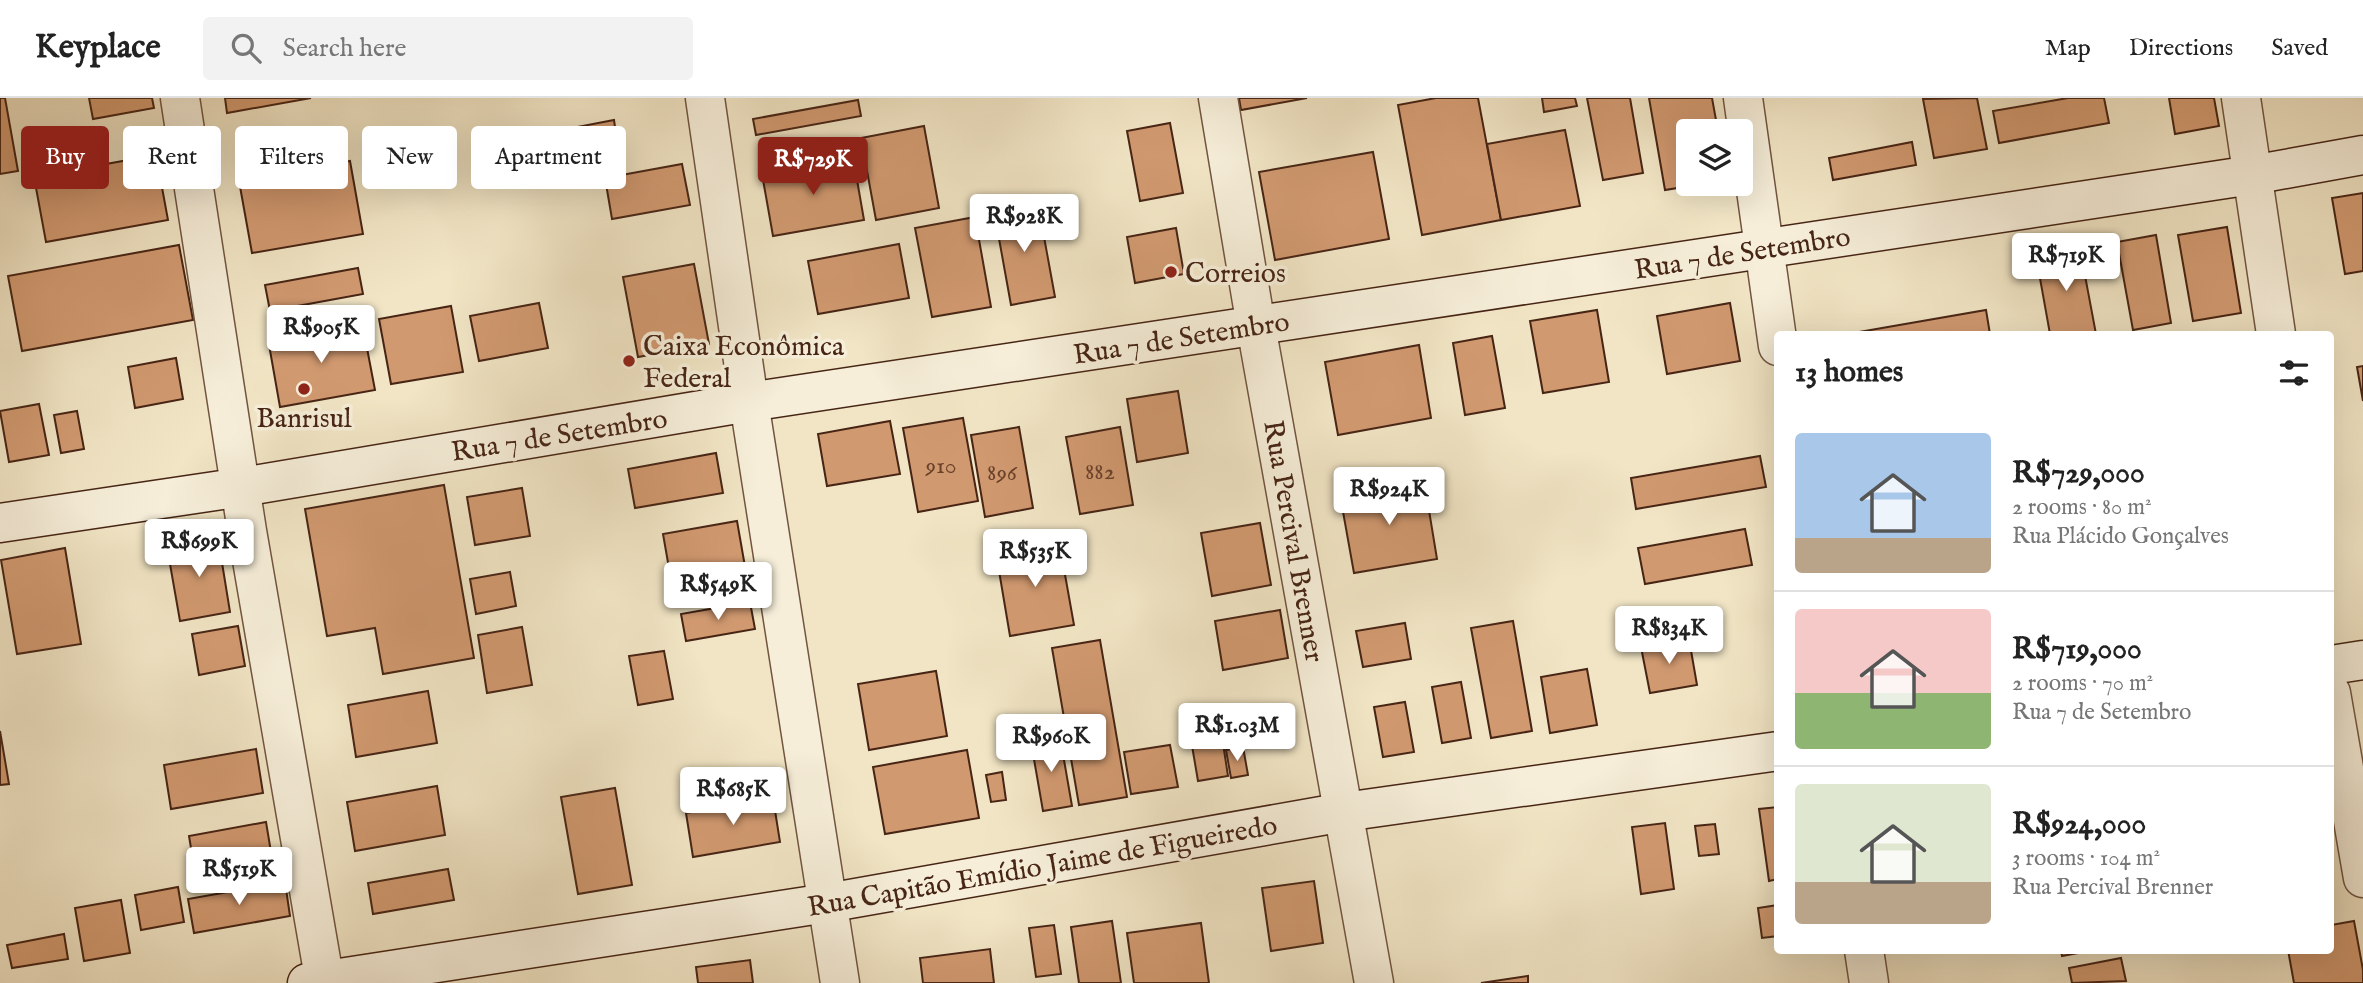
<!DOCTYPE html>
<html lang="en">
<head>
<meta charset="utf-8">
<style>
  body { margin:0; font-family:"IM FELL English",serif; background:#f2f2f2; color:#222; height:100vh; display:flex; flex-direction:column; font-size:26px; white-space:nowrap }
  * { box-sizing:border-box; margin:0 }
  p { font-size:23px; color:#767676 }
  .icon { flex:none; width:38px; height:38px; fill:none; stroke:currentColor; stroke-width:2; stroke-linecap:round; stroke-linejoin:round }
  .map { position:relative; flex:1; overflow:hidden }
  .panel { position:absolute; left:1774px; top:233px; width:560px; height:623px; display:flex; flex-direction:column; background:#fff; border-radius:7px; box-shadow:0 7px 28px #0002 }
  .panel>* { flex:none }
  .guide { position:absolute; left:21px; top:28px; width:665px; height:63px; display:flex; gap:14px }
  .tools { position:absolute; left:1676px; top:21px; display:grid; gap:14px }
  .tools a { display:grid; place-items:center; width:77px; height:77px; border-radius:7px; background:#fff; box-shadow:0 7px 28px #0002; font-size:35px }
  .price { position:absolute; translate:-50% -60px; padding:0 16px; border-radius:7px; background:#fff; color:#222; font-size:23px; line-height:46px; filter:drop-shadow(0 2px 4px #0008) }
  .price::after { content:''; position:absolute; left:50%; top:42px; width:21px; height:16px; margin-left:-10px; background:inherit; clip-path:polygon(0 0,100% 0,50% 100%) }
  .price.current { background:#8f2418; color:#fff }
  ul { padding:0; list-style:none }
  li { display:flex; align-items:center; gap:21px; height:175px; padding:0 21px }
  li+li { border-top:2px solid #e0e0e0 }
  li span { display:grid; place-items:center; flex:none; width:196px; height:140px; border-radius:7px; color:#555 }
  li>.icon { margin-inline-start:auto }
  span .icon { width:84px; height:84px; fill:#fffc; stroke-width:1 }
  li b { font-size:30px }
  h2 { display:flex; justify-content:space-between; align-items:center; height:84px; padding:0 21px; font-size:30px }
  .tag { padding:0 24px; border-radius:7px; background:#fff; box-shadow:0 7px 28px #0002; font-size:24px; line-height:63px }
  .tag.current { background:#8f2418; color:#fff }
  header { display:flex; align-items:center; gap:42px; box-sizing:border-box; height:98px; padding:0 35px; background:#fff; border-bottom:2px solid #e0e0e0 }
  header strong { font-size:33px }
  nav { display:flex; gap:38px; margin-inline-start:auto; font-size:24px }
  .search { width:490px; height:63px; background:#f2f2f2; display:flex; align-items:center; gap:18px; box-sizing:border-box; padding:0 24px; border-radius:7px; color:#767676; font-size:26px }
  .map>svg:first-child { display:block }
</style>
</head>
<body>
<header>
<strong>Keyplace</strong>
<div class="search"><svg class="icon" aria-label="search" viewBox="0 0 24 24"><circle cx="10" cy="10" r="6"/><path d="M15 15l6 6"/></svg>Search here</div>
<nav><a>Map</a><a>Directions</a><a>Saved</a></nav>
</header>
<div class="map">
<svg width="2363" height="885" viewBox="0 0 2363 885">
  <rect width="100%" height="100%" fill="#f1e5c5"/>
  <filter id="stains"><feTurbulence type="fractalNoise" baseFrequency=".00286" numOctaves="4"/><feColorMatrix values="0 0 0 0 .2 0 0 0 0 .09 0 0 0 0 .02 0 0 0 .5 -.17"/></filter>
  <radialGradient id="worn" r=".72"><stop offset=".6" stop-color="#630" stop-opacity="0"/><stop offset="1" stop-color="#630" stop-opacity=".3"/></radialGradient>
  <g fill="#d19970" stroke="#472515" stroke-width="2">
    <polygon points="0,0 5,0 18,73 0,76"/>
    <polygon points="89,0 152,0 154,10 93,21"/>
    <polygon points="225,0 311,0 227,15"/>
    <polygon points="1239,0 1307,0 1241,12"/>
    <polygon points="1436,0 1478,0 1501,122 1422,137 1398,7"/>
    <polygon points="1542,0 1575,0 1577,8 1544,14"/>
    <polygon points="1587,0 1630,0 1643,75 1603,82"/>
    <polygon points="1649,0 1712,0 1718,33 1689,33 1689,86 1702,86 1665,92"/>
    <polygon points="1977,0 1987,51 1934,60 1923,1"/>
    <polygon points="2068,0 2104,0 2109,25 1999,45 1993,13"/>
    <polygon points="2169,0 2214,0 2219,28 2175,36"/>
    <polygon points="858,2 861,18 756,37 753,21"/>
    <polygon points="614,22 616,36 574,44 572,30"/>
    <polygon points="1170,25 1183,95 1140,103 1127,33"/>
    <polygon points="924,28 939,110 876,122 861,40"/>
    <polygon points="1565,32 1580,108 1501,122 1487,46"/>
    <polygon points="1912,44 1916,67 1833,82 1829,60"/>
    <polygon points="1373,54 1389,141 1275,162 1259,74"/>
    <polygon points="156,57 168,122 46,144 34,79"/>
    <polygon points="853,59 864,122 773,138 762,76"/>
    <polygon points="350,63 363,136 252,155 239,83"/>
    <polygon points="682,66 690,107 612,121 605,80"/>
    <polygon points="2363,95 2363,173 2345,176 2332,100"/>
    <polygon points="1038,106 1055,199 1011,207 994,113"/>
    <polygon points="975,119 991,209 932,219 915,130"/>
    <polygon points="2227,129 2241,215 2193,223 2178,137"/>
    <polygon points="1176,130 1184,176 1135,185 1127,139"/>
    <polygon points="2156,137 2171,225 2133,232 2117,144"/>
    <polygon points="899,146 909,200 818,216 808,163"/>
    <polygon points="179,147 193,222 22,253 8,178"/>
    <polygon points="2080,151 2096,236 2050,236 2036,158"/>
    <polygon points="694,166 709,246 638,259 623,179"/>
    <polygon points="358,170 363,196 270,213 265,187"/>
    <polygon points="539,205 548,250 479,263 470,218"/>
    <polygon points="1730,205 1740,263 1667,276 1657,218"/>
    <polygon points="451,208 463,274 391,286 379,221"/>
    <polygon points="1597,212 1609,284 1543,295 1530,223"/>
    <polygon points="1986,212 1990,236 1860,236 1859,234"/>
    <polygon points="362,224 375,292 280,309 268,241"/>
    <polygon points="1492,238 1505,310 1465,317 1453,245"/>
    <polygon points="1419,247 1431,320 1338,337 1325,264"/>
    <polygon points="176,260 183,301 135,310 128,269"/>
    <polygon points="2363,268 2363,303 2357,269"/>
    <polygon points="1178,293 1188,355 1137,364 1127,301"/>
    <polygon points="39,306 49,357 9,364 0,313"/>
    <polygon points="77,313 84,351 61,355 54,317"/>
    <polygon points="963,320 978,403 918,414 903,330"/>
    <polygon points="890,323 900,376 827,388 818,336"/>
    <polygon points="1019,329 1033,410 985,419 971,337"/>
    <polygon points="1120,329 1133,407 1080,416 1066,339"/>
    <polygon points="716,355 723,395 635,410 628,371"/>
    <polygon points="1760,358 1766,389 1636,411 1631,380"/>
    <polygon points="1424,382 1437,461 1354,475 1340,397"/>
    <polygon points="444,387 474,560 383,576 375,530 327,538 305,411"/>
    <polygon points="522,390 530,438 475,447 467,399"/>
    <polygon points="737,423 747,480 673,493 663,436"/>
    <polygon points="1260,425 1271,487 1212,498 1201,435"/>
    <polygon points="1745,431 1752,467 1645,486 1638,450"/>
    <polygon points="218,440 230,514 180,523 167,449"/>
    <polygon points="1059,443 1074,527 1010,538 996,455"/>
    <polygon points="65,450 81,546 17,556 1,462"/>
    <polygon points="510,474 516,508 476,516 470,481"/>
    <polygon points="750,504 755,531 686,543 681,516"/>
    <polygon points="1280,512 1288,560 1223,572 1215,523"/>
    <polygon points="1513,523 1532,633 1491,640 1471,530"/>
    <polygon points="1405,525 1411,561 1363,569 1356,533"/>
    <polygon points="238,528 245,568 199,577 192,536"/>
    <polygon points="522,529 532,587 487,595 478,537"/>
    <polygon points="1689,541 1697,587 1650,595 1641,549"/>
    <polygon points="1100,542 1127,699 1079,707 1052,550"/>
    <polygon points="664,553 673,601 638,607 629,558"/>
    <polygon points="1587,571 1597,627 1550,635 1541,579"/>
    <polygon points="936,573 947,638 869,652 858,586"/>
    <polygon points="1461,584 1471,640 1442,645 1432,589"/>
    <polygon points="428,593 437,645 356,659 348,607"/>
    <polygon points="1405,604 1414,654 1383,659 1374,609"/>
    <polygon points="1219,619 1228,678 1198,683 1188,624"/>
    <polygon points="0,633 9,686 0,687"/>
    <polygon points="1060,639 1072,708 1043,713 1031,644"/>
    <polygon points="1170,647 1178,689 1131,696 1124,654"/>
    <polygon points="1243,649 1248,677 1231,680 1226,652"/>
    <polygon points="256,651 263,695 171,711 164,667"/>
    <polygon points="967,652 979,720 885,736 873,669"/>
    <polygon points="1002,674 1006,702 991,704 986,677"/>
    <polygon points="437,688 445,737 355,753 347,704"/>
    <polygon points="615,690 632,787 578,796 561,699"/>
    <polygon points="773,700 780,744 693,759 686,715"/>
    <polygon points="1778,709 1778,781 1769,783 1759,711"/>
    <polygon points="266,724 271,754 194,768 189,738"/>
    <polygon points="1665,725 1674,791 1641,796 1632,729"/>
    <polygon points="1715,726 1719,756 1699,758 1695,728"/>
    <polygon points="448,771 454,802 373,816 368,785"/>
    <polygon points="1314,783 1323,845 1271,853 1262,790"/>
    <polygon points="285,784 290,818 194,835 188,801"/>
    <polygon points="178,789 184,824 141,832 135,797"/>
    <polygon points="121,802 130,855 84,863 75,810"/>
    <polygon points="1778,807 1778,838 1762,840 1758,810"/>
    <polygon points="1112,823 1121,885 1079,885 1071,829"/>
    <polygon points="2354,823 2363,872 2363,885 2294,885 2288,852 2331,852 2331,827"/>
    <polygon points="1201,825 1209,885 1134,885 1127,835"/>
    <polygon points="1054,827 1061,876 1036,879 1029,830"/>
    <polygon points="64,836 68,861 12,870 7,847"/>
    <polygon points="990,851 994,885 923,885 920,860"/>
    <polygon points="2061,852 2094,852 2062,858"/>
    <polygon points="2121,860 2126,883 2072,885 2069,870"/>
    <polygon points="750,862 753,885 698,885 696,869"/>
    <polygon points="1528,878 1528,885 1481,885"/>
  </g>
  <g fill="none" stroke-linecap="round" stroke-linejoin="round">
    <defs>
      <g id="minor">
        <polyline points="180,0 247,433 325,885"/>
        <polyline points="705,0 749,304 840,885"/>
        <polyline points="1218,0 1256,228 1374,885"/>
        <polyline points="1743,0 1778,248"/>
        <polyline points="2241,0 2276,236"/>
        <polyline points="2331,595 2363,780"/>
        <polyline points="1864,852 1869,885"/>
      </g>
      <g id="secondary">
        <polyline points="0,425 242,389 749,304 2252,77 2363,57"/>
        <polyline points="2331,567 2363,562"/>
        <polyline points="307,885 827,805 1344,714 1778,653"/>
      </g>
    </defs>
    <use href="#minor" stroke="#725541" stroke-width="41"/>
    <use href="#secondary" stroke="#472515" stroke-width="41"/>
    <use href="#minor" stroke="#f6eed9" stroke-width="38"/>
    <use href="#secondary" stroke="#f6eed9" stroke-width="38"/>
  </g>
  <g fill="#8f2418" stroke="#f6eed9" stroke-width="2.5">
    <circle cx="1171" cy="174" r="7"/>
    <circle cx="629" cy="263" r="7"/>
    <circle cx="304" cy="291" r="7"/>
  </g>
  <g text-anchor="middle" stroke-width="7" stroke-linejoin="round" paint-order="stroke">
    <g font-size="24" fill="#6a422c">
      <text x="941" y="375">910</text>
      <text x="1100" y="381">882</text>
      <text x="1002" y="382">896</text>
    </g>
    <g font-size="28" fill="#472515" stroke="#f6eed9">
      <text transform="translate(1742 154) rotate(-9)" y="10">Rua 7 de Setembro</text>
      <text transform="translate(1181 239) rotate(-9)" y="10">Rua 7 de Setembro</text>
      <text transform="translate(559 336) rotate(-9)" y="10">Rua 7 de Setembro</text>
      <text transform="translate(1295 443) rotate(80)" y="10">Rua Percival Brenner</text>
      <text transform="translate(1042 767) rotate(-10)" y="10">Rua Capitão Emídio Jaime de Figueiredo</text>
    </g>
    <g font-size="28" fill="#472515" stroke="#f6eed9" text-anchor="start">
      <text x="1185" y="184">Correios</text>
      <text x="643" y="257">Caixa Econômica<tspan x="643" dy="32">Federal</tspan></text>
      <text x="304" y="329" text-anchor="middle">Banrisul</text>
    </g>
  </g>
  <rect width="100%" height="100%" filter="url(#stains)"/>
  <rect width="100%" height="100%" fill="url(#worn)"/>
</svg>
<div class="tools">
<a><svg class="icon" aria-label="layers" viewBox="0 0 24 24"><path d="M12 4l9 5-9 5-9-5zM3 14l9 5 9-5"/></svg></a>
</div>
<b class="price current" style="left:813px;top:99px">R$729K</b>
<b class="price" style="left:1024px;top:156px">R$928K</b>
<b class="price" style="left:2066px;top:195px">R$719K</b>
<b class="price" style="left:321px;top:267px">R$905K</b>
<b class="price" style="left:1389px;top:429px">R$924K</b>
<b class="price" style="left:199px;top:481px">R$699K</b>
<b class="price" style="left:1035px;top:491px">R$535K</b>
<b class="price" style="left:718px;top:524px">R$549K</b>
<b class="price" style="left:1669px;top:568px">R$834K</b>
<b class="price" style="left:1237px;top:665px">R$1.03M</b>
<b class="price" style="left:1051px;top:676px">R$960K</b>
<b class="price" style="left:733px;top:729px">R$685K</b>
<b class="price" style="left:239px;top:809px">R$519K</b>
<div class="guide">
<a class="tag current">Buy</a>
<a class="tag">Rent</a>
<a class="tag">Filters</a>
<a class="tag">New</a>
<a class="tag">Apartment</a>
</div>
<section class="panel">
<h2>13 homes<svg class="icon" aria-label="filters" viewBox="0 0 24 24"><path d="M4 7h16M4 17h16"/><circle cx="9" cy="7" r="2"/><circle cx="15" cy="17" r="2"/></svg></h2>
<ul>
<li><span style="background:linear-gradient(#a9c7e8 75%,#b9a48a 0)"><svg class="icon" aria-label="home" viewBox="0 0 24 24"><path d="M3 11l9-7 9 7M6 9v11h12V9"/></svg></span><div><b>R$729,000</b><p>2 rooms · 80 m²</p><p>Rua Plácido Gonçalves</p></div></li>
<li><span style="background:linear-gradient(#f6c9c9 60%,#8fb573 0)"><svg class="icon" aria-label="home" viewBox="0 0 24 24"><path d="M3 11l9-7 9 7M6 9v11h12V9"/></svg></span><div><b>R$719,000</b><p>2 rooms · 70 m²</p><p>Rua 7 de Setembro</p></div></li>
<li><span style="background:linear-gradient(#dfe7d0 70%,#b9a48a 0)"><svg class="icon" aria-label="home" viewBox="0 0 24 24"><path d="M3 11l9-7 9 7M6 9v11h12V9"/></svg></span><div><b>R$924,000</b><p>3 rooms · 104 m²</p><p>Rua Percival Brenner</p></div></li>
</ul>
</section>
</div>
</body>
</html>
